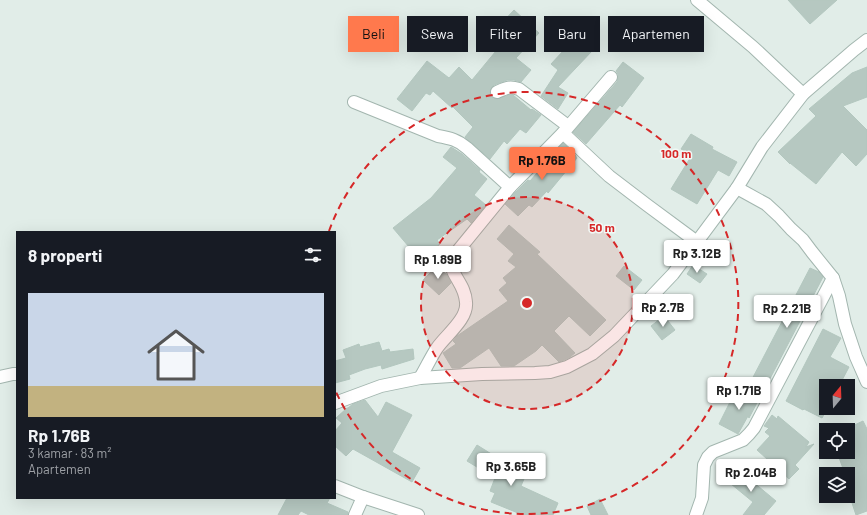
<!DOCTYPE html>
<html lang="id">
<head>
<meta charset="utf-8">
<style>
  body { margin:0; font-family:Barlow,sans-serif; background:#242831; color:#f1f3f6; height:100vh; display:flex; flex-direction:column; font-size:15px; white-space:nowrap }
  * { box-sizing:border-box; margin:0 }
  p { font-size:13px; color:#9ea1a6 }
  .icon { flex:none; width:22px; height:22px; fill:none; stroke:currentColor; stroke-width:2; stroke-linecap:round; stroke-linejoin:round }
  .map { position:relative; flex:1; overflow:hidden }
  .sheet { position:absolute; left:16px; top:231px; width:320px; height:268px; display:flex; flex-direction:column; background:#171b24; border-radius:0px; box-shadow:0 4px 16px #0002 }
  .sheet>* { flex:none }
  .guide { position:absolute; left:348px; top:16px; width:380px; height:36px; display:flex; gap:8px }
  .needle { width:26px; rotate:19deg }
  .buttons { position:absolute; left:819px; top:379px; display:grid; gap:8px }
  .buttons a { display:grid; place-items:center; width:36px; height:36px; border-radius:0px; background:#171b24; box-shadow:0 4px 16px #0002; font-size:20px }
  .price { position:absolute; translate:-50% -34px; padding:0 9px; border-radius:4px; background:#fff; color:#222; font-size:13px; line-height:26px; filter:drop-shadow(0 1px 2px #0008) }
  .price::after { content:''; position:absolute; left:50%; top:24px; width:12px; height:9px; margin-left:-6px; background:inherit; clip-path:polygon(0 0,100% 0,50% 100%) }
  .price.active { background:#ff794d; color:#111 }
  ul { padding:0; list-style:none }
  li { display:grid; align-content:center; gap:8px; height:212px; padding:0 12px }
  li+li { border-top:1px solid #363941 }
  li span { display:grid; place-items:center; height:124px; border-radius:0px; color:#555 }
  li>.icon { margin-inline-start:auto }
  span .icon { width:72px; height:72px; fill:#fffc; stroke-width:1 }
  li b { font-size:17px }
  h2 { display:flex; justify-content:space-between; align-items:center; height:48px; padding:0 12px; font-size:17px }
  .chip { padding:0 14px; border-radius:0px; background:#171b24; box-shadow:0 4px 16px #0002; font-size:14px; line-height:36px }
  .chip.active { background:#ff794d; color:#111 }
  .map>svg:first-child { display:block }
</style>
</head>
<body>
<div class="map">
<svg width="867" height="515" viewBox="0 0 867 515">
  <rect width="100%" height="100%" fill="#e1ede8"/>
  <g fill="#b6c8c1" stroke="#b3c7bf">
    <polygon points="788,0 837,0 810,24"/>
    <polygon points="514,10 539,33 516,58 531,70 521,82 514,80 507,80 494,85 491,88 490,91 490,95 493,98 497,99 509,95 513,95 531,110 532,109 541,115 526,133 520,129 507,144 504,141 490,159 465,137 473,127 453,107 452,108 433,91 430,95 426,93 412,111 397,99 427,61 449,78 459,67 472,80 510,34 500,25"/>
    <polygon points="577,36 592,51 558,87 568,93 558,109 541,96 558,70 551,64"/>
    <polygon points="623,62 644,78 622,107 620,105 586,144 573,132 617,82 618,78 618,74 616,71"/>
    <polygon points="867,67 867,97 843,106 867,130 867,154 856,166 842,152 816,184 790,163 790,164 778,152 816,116 809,109 852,73"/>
    <polygon points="691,134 713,147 712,149 737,162 729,176 718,170 697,204 671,189 692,155 681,149"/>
    <polygon points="563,143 576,156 576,157 577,158 548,193 547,191 532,207 529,205 518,216 505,204 516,192 528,180 530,181"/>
    <polygon points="451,147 462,154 480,170 479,172 487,179 474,195 486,205 471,223 467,219 437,240 440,244 420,260 393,228 431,198 457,168 443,157"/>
    <polygon points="509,225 540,252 537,254 606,320 590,336 569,316 554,331 575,353 570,357 564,360 559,362 542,345 536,351 514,366 501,366 489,348 460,368 452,368 443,353 456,344 453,341 457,336 508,301 499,290 507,283 503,278 516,267 508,261 514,254 497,239"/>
    <polygon points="693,265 707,274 700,283 687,274"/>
    <polygon points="437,266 447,275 451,283 439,295 423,280"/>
    <polygon points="624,266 642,280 634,290 616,276"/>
    <polygon points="810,268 819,272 823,277 764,390 750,383"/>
    <polygon points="664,316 675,330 662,340 651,326"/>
    <polygon points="823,329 841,338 830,357 849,367 839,386 826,386 826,411 822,418 804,409 803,410 786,401"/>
    <polygon points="379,342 382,351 389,349 390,352 413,349 414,359 382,369 381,365 365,369 349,375 350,379 335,383 335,361 346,358 343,350 359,344 360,347"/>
    <polygon points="747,389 759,399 749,418 748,416 738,434 719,424 734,394 742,398"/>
    <polygon points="365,400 378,417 386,402 412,415 392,452 420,468 412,482 353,449 346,456 335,446 335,431 342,423 336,418 347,408 348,408 353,404"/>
    <polygon points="772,415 777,419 778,416 809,442 806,447 814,444 795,465 799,469 789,479 757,450 770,436 765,432 769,428 764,426"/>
    <polygon points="863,421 867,429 867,511 856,515 849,494 853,493 848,481 848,474 845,474 837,452 848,452 848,430 844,430"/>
    <polygon points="477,445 493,455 491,459 526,474 521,486 558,503 553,515 523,515 491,502 495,493 490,491 495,478 467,461"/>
    <polygon points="735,467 776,501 764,515 743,515 753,502 725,479"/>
    <polygon points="287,498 330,498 327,503 348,512 348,515 309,515 301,511 298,515 278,515"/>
    <polygon points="600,499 608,515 591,515 587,506"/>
  </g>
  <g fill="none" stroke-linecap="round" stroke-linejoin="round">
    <defs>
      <g id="minor">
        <polyline points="697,0 753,47 803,94"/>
        <path d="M497,92c9,-4 12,-6 22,-3l49,37"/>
        <path d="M354,102l84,34c12,2 20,4 29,12l43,39"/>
        <polyline points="563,133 609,176 647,205 697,242"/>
        <polyline points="737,188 766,204 779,216 791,229 803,240 812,252 833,278 839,296 845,324 856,357 867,382"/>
        <polyline points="0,377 13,374 17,374"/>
        <path d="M420,378c6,-10 11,-21 17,-30 9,-13 31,-29 29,-46 -1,-14 -8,-20 -13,-31 -2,-4 -1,-9 -1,-13l58,-71 53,-54 48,-56"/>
        <polyline points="335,403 381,386 420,378 482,374 535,373 550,372 567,367 592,354 614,336 673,274 737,188 762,147 803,94 854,50 867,40"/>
        <polyline points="335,486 363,497 418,515"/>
        <polyline points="355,515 363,497"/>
        <polyline points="696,515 702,498 704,465 708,457 713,452 743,440 749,434 754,428 833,278"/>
      </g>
    </defs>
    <use href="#minor" stroke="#a3b6af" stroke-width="14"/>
    <use href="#minor" stroke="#fff" stroke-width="12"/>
  </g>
  <circle cx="527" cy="303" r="106" fill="#d62828" fill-opacity=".12"/>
  <g fill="none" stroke="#d62828" stroke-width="2" stroke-dasharray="7 5">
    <circle cx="527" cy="303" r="106"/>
    <path d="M329 231A211 211 0 1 1 336 392"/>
  </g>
  <circle cx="527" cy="303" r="6" fill="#d62828" stroke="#f2f9f6" stroke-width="2"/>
  <g font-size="12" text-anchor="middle" font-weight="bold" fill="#d62828" stroke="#f2f9f6" stroke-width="3" stroke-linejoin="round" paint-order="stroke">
    <text x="676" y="158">100 m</text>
    <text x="602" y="232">50 m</text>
  </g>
</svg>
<div class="buttons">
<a><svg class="needle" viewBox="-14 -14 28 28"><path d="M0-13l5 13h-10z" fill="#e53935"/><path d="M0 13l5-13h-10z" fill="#9ea1a6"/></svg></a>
<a><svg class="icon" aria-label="locate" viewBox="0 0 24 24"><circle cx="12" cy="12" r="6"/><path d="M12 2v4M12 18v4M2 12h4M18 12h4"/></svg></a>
<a><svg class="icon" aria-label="layers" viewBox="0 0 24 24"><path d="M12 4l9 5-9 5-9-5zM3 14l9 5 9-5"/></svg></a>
</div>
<b class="price active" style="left:542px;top:181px">Rp 1.76B</b>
<b class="price" style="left:697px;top:274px">Rp 3.12B</b>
<b class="price" style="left:438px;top:280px">Rp 1.89B</b>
<b class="price" style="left:663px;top:328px">Rp 2.7B</b>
<b class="price" style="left:787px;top:329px">Rp 2.21B</b>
<b class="price" style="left:739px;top:411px">Rp 1.71B</b>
<b class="price" style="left:511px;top:487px">Rp 3.65B</b>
<b class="price" style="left:751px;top:493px">Rp 2.04B</b>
<div class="guide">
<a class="chip active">Beli</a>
<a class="chip">Sewa</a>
<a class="chip">Filter</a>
<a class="chip">Baru</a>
<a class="chip">Apartemen</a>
</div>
<section class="sheet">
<h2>8 properti<svg class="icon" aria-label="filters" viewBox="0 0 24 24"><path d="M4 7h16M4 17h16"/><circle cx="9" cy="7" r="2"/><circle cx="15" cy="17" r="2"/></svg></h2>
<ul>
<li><span style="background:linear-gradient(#c9d6e8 75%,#c2b280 0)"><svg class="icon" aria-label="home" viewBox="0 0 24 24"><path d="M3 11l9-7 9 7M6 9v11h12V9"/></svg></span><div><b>Rp 1.76B</b><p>3 kamar · 83 m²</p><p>Apartemen</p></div></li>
</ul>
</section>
</div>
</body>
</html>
